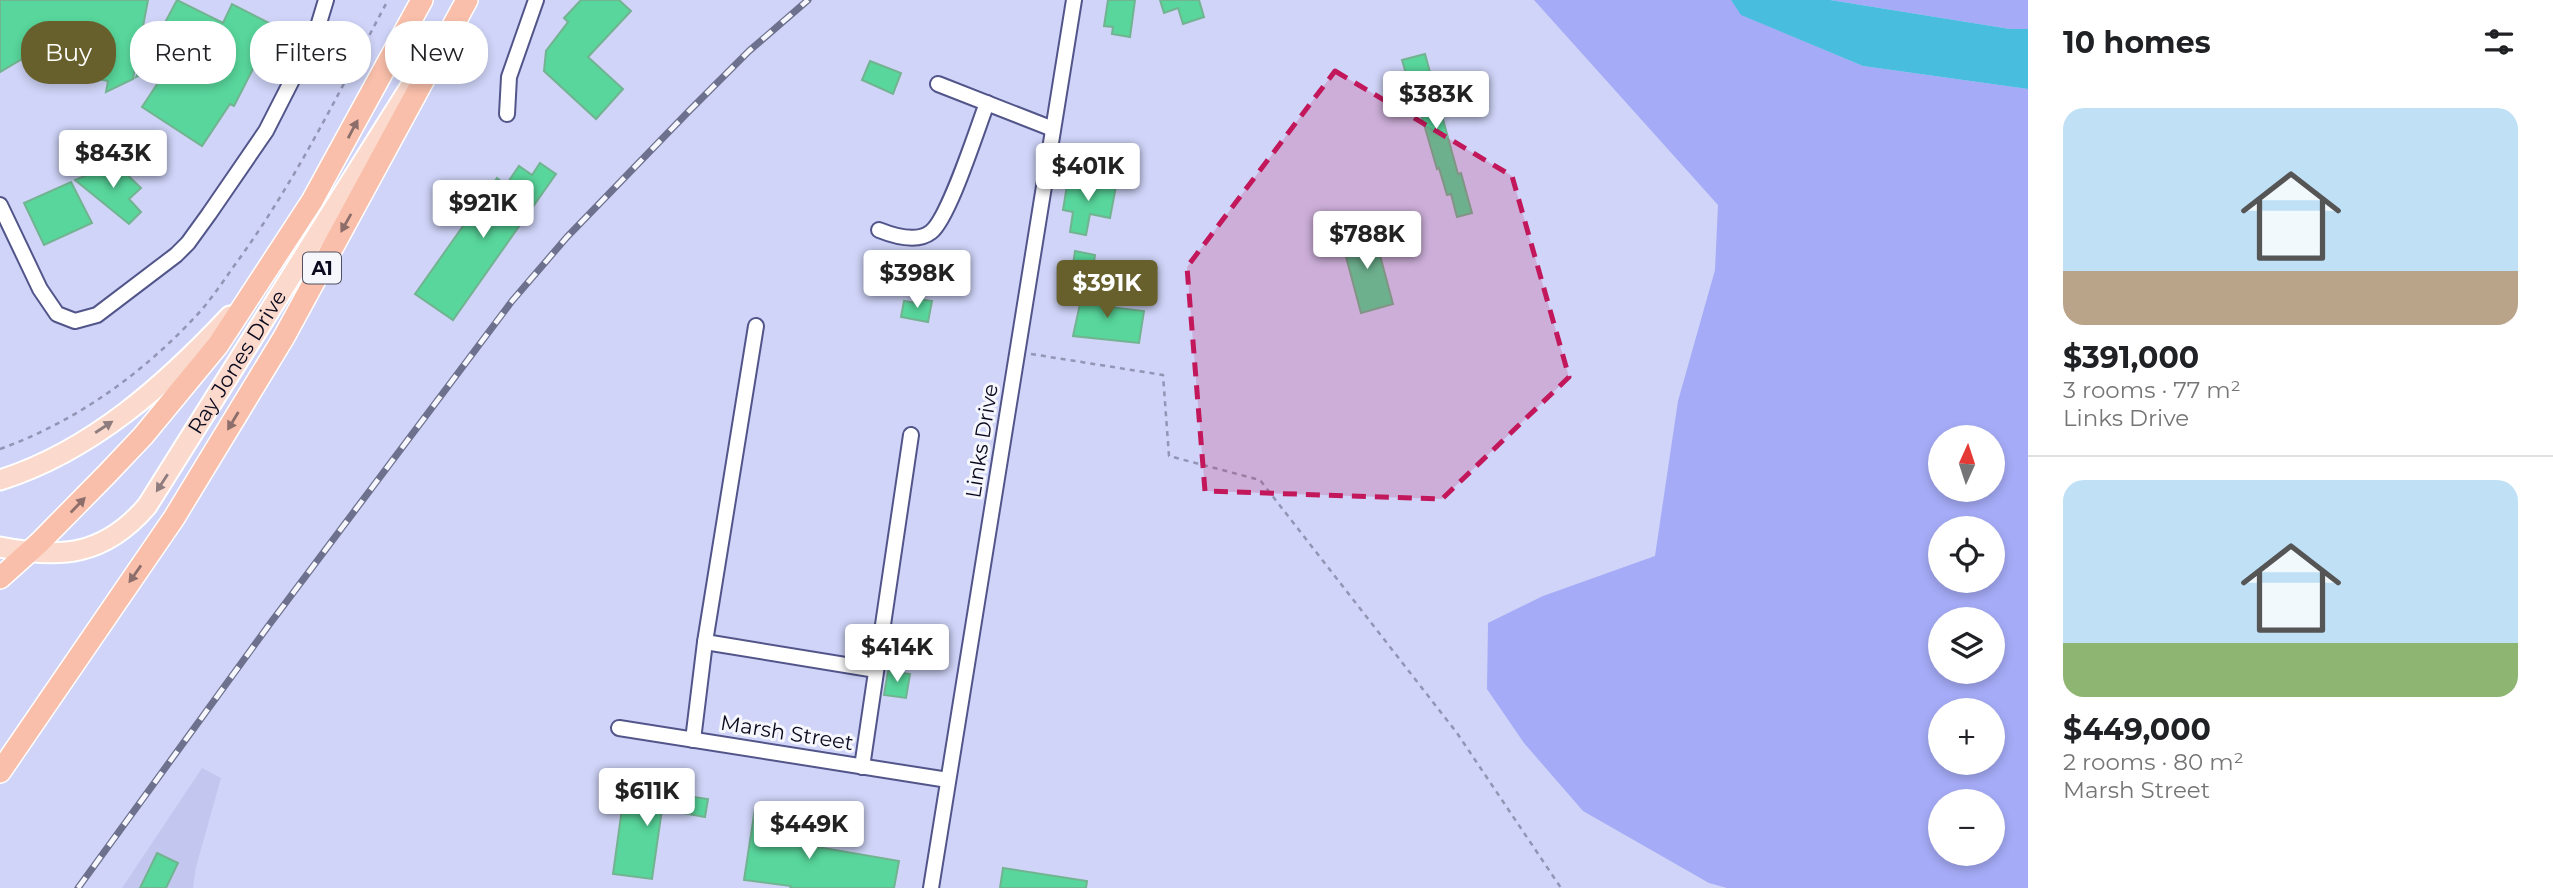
<!DOCTYPE html>
<html lang="en">
<head>
<meta charset="utf-8">
<style>
  body { margin:0; font-family:Montserrat,sans-serif; background:#f2f2f2; color:#202124; height:100vh; display:flex; flex-direction:column; font-size:26px; white-space:nowrap }
  * { box-sizing:border-box; margin:0 }
  p { font-size:23px; color:#757577 }
  .icon { flex:none; width:38px; height:38px; fill:none; stroke:currentColor; stroke-width:2; stroke-linecap:round; stroke-linejoin:round }
  .map { position:relative; flex:1; overflow:hidden }
  .panel { display:flex; flex-direction:column; background:#fff; width:525px }
  .panel>* { flex:none }
  .guide { position:absolute; left:21px; top:21px; width:665px; height:63px; display:flex; gap:14px }
  .needle { width:46px; rotate:3deg }
  .tools { position:absolute; left:1928px; top:425px; display:grid; gap:14px }
  .tools a { display:grid; place-items:center; width:77px; height:77px; border-radius:50%; background:#fff; box-shadow:0 4px 10px #0003; font-size:35px }
  .price { position:absolute; translate:-50% -60px; padding:0 16px; border-radius:7px; background:#fff; color:#222; font-size:23px; line-height:46px; filter:drop-shadow(0 2px 4px #0008) }
  .price::after { content:''; position:absolute; left:50%; top:42px; width:21px; height:16px; margin-left:-10px; background:inherit; clip-path:polygon(0 0,100% 0,50% 100%) }
  .price.current { background:#68602c; color:#fff }
  ul { padding:0; list-style:none }
  li { display:grid; align-content:center; gap:14px; height:371px; padding:0 35px }
  li+li { border-top:2px solid #e0e0e0 }
  li span { display:grid; place-items:center; height:217px; border-radius:21px; color:#555 }
  li>.icon { margin-inline-start:auto }
  span .icon { width:126px; height:126px; fill:#fffc; stroke-width:1 }
  li b { font-size:30px }
  h2 { display:flex; justify-content:space-between; align-items:center; height:84px; padding:0 35px; font-size:30px }
  .pill { padding:0 24px; border-radius:28px; background:#fff; box-shadow:0 4px 10px #0003; font-size:24px; line-height:63px }
  .pill.current { background:#68602c; color:#fff }
  main { display:flex; flex:1; min-height:0 }
  .map>svg:first-child { display:block }
</style>
</head>
<body>
<main>
<div class="map">
<svg width="2028" height="888" viewBox="0 0 2028 888">
  <rect width="100%" height="100%" fill="#cfd4f8"/>
  <polygon fill="#c3c7f0" points="202,768 221,778 196,867 193,888 122,888"/>
  <g fill="#a5abf6" fill-rule="evenodd">
    <path d="M1534,0h197l11,15 121,51 165,23v799h-301l-18,-5 -126,-72 -59,-68 -37,-54 1,-66 55,-27 112,-40 23,-155 37,-131 3,-65zM1941,438h52v52h-52zM1941,528h52v53h-52zM1941,620h52v52h-52zM1941,710h52v53h-52zM1941,802h52v52h-52z"/>
    <polygon points="1830,0 2028,0 2028,29 2010,29"/>
  </g>
  <polygon fill="#48bdde" points="1731,0 1830,0 2010,29 2028,29 2028,89 1863,66 1741,15"/>
  <g fill="#58d69b" stroke="#72b391" stroke-width="2">
    <polygon points="0,0 148,0 133,79 106,92 108,81 81,76 84,60 75,58 77,46 36,38 34,52 0,72"/>
    <polygon points="177,0 223,23 232,4 275,26 234,106 230,104 202,146 142,107 173,60 136,77"/>
    <polygon points="581,0 619,0 631,11 588,57 623,89 596,119 544,71 546,51 568,22 564,18"/>
    <polygon points="1108,0 1135,0 1130,37 1112,34 1113,27 1104,26"/>
    <polygon points="1160,0 1199,0 1204,17 1183,24 1178,8 1164,13"/>
    <polygon points="1425,54 1458,174 1461,173 1472,213 1457,217 1451,194 1447,195 1439,168 1437,169 1419,107 1416,108 1402,60"/>
    <polygon points="870,61 901,73 893,94 862,80"/>
    <polygon points="115,163 141,188 129,199 141,212 129,224 75,180"/>
    <polygon points="540,163 556,174 453,320 415,294 497,178 506,185 519,166 532,175"/>
    <polygon points="1068,179 1116,186 1110,218 1090,214 1086,235 1070,232 1073,212 1063,210"/>
    <polygon points="71,182 92,223 44,245 24,203"/>
    <polygon points="1373,229 1393,304 1361,313 1341,238"/>
    <polygon points="1075,251 1095,255 1091,282 1071,279"/>
    <polygon points="1083,290 1112,295 1110,307 1144,311 1139,343 1073,336"/>
    <polygon points="918,299 932,301 928,322 901,317 904,301 917,303"/>
    <polygon points="888,671 910,674 906,698 884,695"/>
    <polygon points="625,787 708,799 705,817 662,809 652,879 613,874"/>
    <polygon points="755,808 788,812 783,841 899,861 894,888 790,888 791,886 744,880"/>
    <polygon points="157,853 178,863 166,888 140,888"/>
    <polygon points="1003,868 1087,881 1086,888 1000,888"/>
  </g>
  <g fill="none" stroke-linecap="round" stroke-linejoin="round">
    <defs>
      <g id="minor">
        <polyline points="938,84 1053,129"/>
        <polyline points="507,114 509,77 536,0"/>
        <polyline points="0,205 40,289 57,314 75,321 97,315 176,255 188,243 209,214 266,131 316,33 326,0"/>
        <path d="M879,230c15,6 38,13 52,2 18,-14 46,-103 56,-129"/>
        <polyline points="705,642 876,670"/>
        <polyline points="619,728 948,780"/>
        <polyline points="693,740 705,642 756,326"/>
        <polyline points="862,767 911,435"/>
        <polyline points="931,888 1074,0"/>
      </g>
      <g id="major">
        <path d="M0,480c92,-29 166,-96 230,-164"/>
        <path id="s1" d="M0,547c61,12 104,9 147,-41l268,-427"/>
      </g>
      <g id="highway">
        <polyline points="0,578 39,543 107,474 143,436 218,345 312,201 422,0"/>
        <polyline points="0,772 174,518 284,337 467,0"/>
      </g>
    </defs>
    <use href="#minor" stroke="#525589" stroke-width="18"/>
    <use href="#major" stroke="#fff" stroke-width="23"/>
    <use href="#highway" stroke="#fff" stroke-width="24"/>
    <g stroke="#9295b4" stroke-width="2.5" stroke-dasharray="5 5" stroke-linecap="butt">
      <polyline points="1031,354 1163,375 1169,456 1260,480 1457,733 1561,888"/>
      <path d="M0,449c75,-27 141,-74 196,-133 14,-15 26,-33 38,-50 61,-83 106,-176 154,-266"/>
    </g>
    <use href="#minor" stroke="#fff" stroke-width="14"/>
    <use href="#major" stroke="#fbd9cc" stroke-width="19"/>
    <use href="#highway" stroke="#f9bfaa" stroke-width="21"/>
    <defs>
      <polyline id="rail" points="78,888 269,625 512,301 567,237 689,111 749,51 808,0"/>
    </defs>
    <use href="#rail" stroke="#6e718d" stroke-width="7"/>
    <use href="#rail" stroke="#f6f7fd" stroke-width="4.5" stroke-dasharray="13" stroke-linecap="butt"/>
  </g>
  <defs><path id="oneway-solid" d="M-6-.8H1V-3.2L6.5 0L1 3.2V.8H-6Z" transform="scale(1.75)"/></defs>
  <g fill="#8d6e6b">
    <use href="#oneway-solid" transform="translate(353 129) rotate(-62)"/>
    <use href="#oneway-solid" transform="translate(346 223) rotate(119)"/>
    <use href="#oneway-solid" transform="translate(233 421) rotate(121)"/>
    <use href="#oneway-solid" transform="translate(78 505) rotate(-46)"/>
    <use href="#oneway-solid" transform="translate(135 574) rotate(125)"/>
  </g>
  <g fill="#8f7c7e">
    <use href="#oneway-solid" transform="translate(104 427) rotate(-33)"/>
    <use href="#oneway-solid" transform="translate(162 483) rotate(123)"/>
  </g>
  <path fill="#c2185b" fill-opacity="0.2" stroke="#c2185b" stroke-width="5" stroke-dasharray="14 9" stroke-linejoin="round" d="M1335,71l177,105 57,201 -127,122 -237,-8 -18,-224z"/>
  <g text-anchor="middle" stroke-width="6" stroke-linejoin="round" paint-order="stroke">
    <rect fill="#f6f7fd" stroke="#515161" stroke-width="2" x="303" y="252.5" width="38" height="31" rx="5"/>
    <g font-size="19" font-weight="bold" fill="#0a0a1e">
      <text x="322" y="275">A1</text>
    </g>
    <g font-size="21" fill="#0a0a1e" stroke="#f6f7fd">
      <text dy="7" stroke="none"><textPath href="#s1" startOffset="332">Ray Jones Drive</textPath></text>
      <text transform="translate(982 441) rotate(-81)" y="7">Links Drive</text>
      <text transform="translate(787 733) rotate(9)" y="7">Marsh Street</text>
    </g>
  </g>
</svg>
<div class="tools">
<a><svg class="needle" viewBox="-14 -14 28 28"><path d="M0-13l5 13h-10z" fill="#e53935"/><path d="M0 13l5-13h-10z" fill="#757577"/></svg></a>
<a><svg class="icon" aria-label="locate" viewBox="0 0 24 24"><circle cx="12" cy="12" r="6"/><path d="M12 2v4M12 18v4M2 12h4M18 12h4"/></svg></a>
<a><svg class="icon" aria-label="layers" viewBox="0 0 24 24"><path d="M12 4l9 5-9 5-9-5zM3 14l9 5 9-5"/></svg></a>
<a>+</a>
<a>−</a>
</div>
<b class="price" style="left:1436px;top:131px">$383K</b>
<b class="price" style="left:113px;top:190px">$843K</b>
<b class="price" style="left:1088px;top:203px">$401K</b>
<b class="price" style="left:483px;top:240px">$921K</b>
<b class="price" style="left:1367px;top:271px">$788K</b>
<b class="price" style="left:917px;top:310px">$398K</b>
<b class="price current" style="left:1107px;top:320px">$391K</b>
<b class="price" style="left:897px;top:684px">$414K</b>
<b class="price" style="left:647px;top:828px">$611K</b>
<b class="price" style="left:809px;top:861px">$449K</b>
<div class="guide">
<a class="pill current">Buy</a>
<a class="pill">Rent</a>
<a class="pill">Filters</a>
<a class="pill">New</a>
</div>
</div>
<section class="panel">
<h2>10 homes<svg class="icon" aria-label="filters" viewBox="0 0 24 24"><path d="M4 7h16M4 17h16"/><circle cx="9" cy="7" r="2"/><circle cx="15" cy="17" r="2"/></svg></h2>
<ul>
<li><span style="background:linear-gradient(#bfe0f5 75%,#b9a48a 0)"><svg class="icon" aria-label="home" viewBox="0 0 24 24"><path d="M3 11l9-7 9 7M6 9v11h12V9"/></svg></span><div><b>$391,000</b><p>3 rooms · 77 m²</p><p>Links Drive</p></div></li>
<li><span style="background:linear-gradient(#bfe0f5 75%,#8fb573 0)"><svg class="icon" aria-label="home" viewBox="0 0 24 24"><path d="M3 11l9-7 9 7M6 9v11h12V9"/></svg></span><div><b>$449,000</b><p>2 rooms · 80 m²</p><p>Marsh Street</p></div></li>
</ul>
</section>
</main>
</body>
</html>
